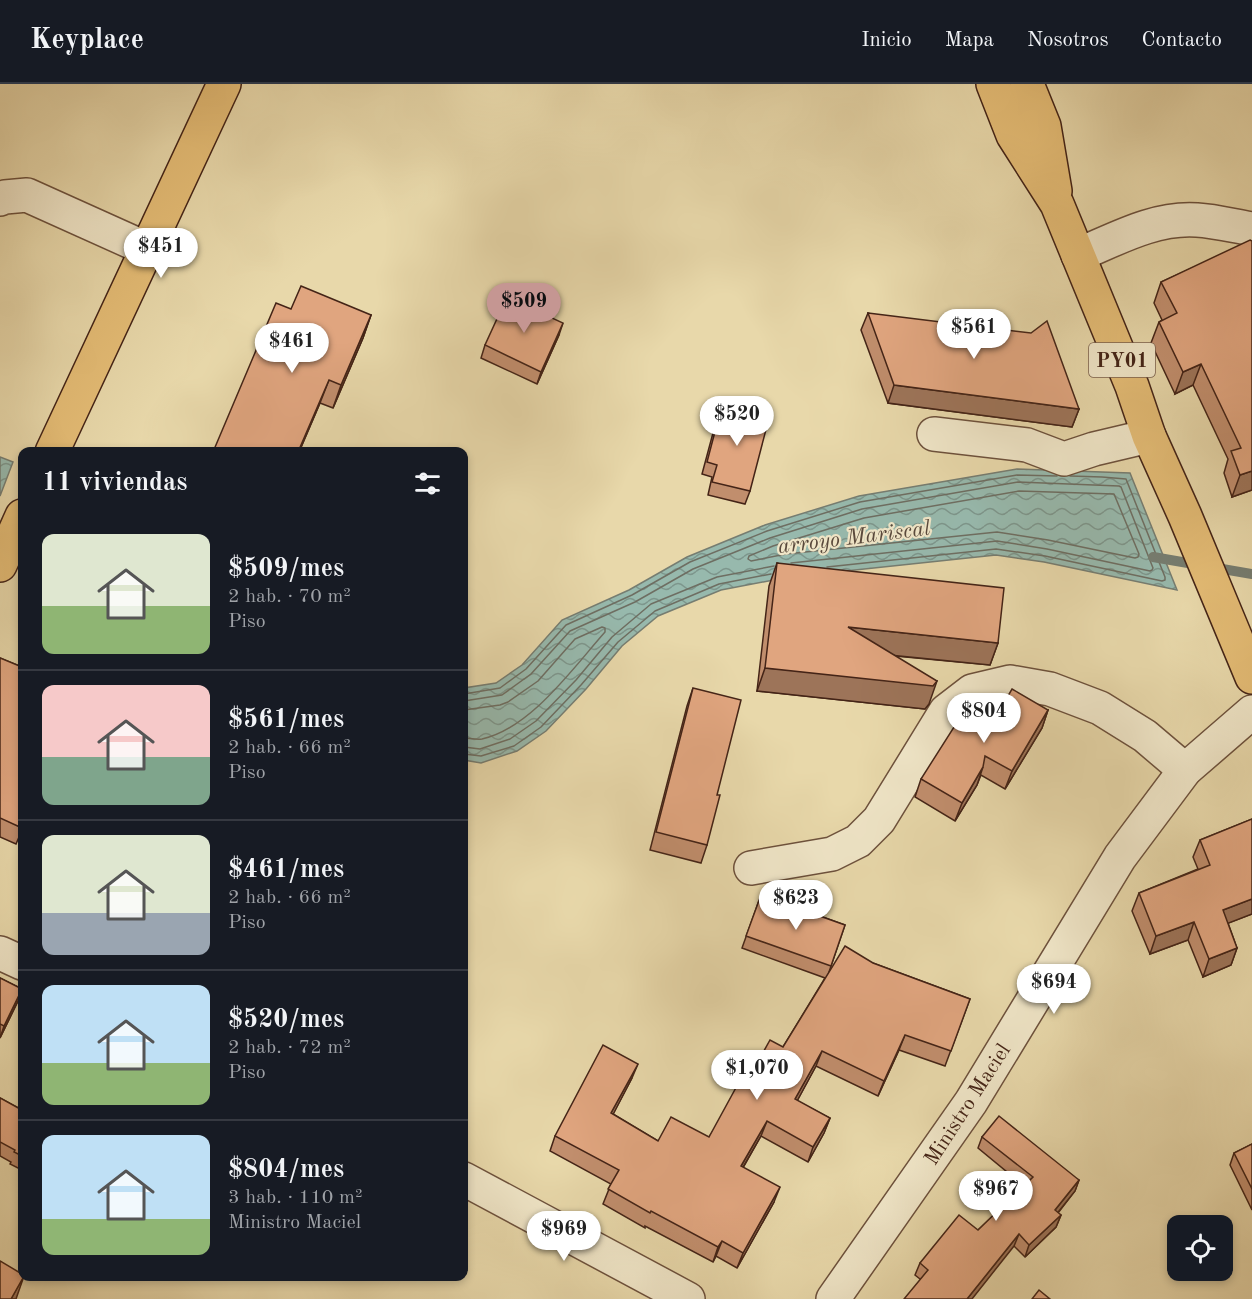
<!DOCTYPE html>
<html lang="es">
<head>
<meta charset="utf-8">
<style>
  body { margin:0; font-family:"Old Standard TT",serif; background:#242831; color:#f1f3f6; height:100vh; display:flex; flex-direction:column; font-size:22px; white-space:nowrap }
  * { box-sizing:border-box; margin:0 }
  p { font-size:20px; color:#9ea1a6 }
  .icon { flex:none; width:33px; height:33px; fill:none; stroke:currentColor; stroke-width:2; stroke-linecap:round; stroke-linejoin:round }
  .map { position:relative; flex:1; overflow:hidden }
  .panel { position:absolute; left:18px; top:363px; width:450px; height:834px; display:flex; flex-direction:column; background:#171b24; border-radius:12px; box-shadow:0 3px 9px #0003 }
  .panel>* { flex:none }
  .fabs { position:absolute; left:1167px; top:1131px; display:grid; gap:12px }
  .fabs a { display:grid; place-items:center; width:66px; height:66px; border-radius:12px; background:#171b24; box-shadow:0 3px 9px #0003; font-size:30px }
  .price { position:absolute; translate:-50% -51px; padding:0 14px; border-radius:21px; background:#fff; color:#222; font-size:20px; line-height:39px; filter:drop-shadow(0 2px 3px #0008) }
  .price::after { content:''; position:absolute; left:50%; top:36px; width:18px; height:14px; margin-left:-9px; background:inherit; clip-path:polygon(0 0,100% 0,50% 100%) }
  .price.selected { background:#c59692; color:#111 }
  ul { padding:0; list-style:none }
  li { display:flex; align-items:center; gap:18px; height:150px; padding:0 24px }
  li+li { border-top:2px solid #363941 }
  li span { display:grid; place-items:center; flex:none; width:168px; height:120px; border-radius:12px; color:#555 }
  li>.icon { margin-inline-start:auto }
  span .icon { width:72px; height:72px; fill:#fffc; stroke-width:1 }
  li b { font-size:26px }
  h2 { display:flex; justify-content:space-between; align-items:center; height:72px; padding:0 24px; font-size:26px }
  header { display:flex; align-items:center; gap:36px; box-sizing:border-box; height:84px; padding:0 30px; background:#171b24; border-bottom:2px solid #363941 }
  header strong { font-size:28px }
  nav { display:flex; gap:33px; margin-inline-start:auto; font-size:21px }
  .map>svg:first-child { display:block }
</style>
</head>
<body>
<header>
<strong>Keyplace</strong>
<nav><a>Inicio</a><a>Mapa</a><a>Nosotros</a><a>Contacto</a></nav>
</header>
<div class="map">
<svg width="1252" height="1215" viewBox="0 0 1252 1215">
  <defs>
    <pattern id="water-waves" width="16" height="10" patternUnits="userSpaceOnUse" patternTransform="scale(1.5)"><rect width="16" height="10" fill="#97b9ad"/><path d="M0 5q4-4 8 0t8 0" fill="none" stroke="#7d968c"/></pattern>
  </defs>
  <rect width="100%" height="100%" fill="#e8d8aa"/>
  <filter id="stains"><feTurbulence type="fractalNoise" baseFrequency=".00333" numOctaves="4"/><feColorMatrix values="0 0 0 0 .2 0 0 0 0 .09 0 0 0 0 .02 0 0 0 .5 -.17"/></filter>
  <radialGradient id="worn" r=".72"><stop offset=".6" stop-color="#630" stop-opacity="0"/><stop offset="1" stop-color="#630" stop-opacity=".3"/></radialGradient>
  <g fill="url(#water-waves)" stroke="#767d71" stroke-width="1.5">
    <polygon points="0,373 13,378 0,412"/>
    <polygon points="1017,385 1130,389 1177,506 1044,478 996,471 789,493 721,506 658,532 622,562 586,605 546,647 517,667 481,679 464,676 464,604 496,599 522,581 562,536 629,506 687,473 765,441 859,412"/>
  </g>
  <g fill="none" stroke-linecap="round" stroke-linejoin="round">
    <g stroke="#6e6e62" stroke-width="1.5">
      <polygon points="1019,407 1114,410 1139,470 1138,473 1135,474 1048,456 997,448 786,470 751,477 748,475 749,472 773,462 864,434"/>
      <polyline points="827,483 996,465 1045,472 1162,497 1165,496 1165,493 1126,395 1102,393 1070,392"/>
      <polyline points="464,610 500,604 526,585 566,541 632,511 690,478 767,447 860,418 1017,391 1057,392"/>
      <polyline points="464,617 502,611 531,590 570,547 635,518 693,485 770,454 862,425 1018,398 1119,402 1121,403 1153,484 1152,486 1150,487 1047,465 997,457 791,479"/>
      <path d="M464,626l36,-5 8,-3 30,-21 37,-42 27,-12 3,1v4c-32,36 -74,96 -123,107 -6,1 -13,-1 -18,-1"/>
      <polyline points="464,663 480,665 510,655 536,637 576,596 612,553 651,520 717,493 774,482"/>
      <polyline points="464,670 481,672 514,662 541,643 581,601 618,558 655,527 719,500 771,490"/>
    </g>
    <polyline stroke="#767d71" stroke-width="10" points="1153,473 1252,490"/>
    <defs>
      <g id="minor">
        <polyline points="0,115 5,113 27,111 147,165"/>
        <path d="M1078,171c38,-16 77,-38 119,-35 18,1 37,6 55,9"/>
        <polyline points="934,350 1027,361 1064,375 1094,365 1149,352"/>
        <polyline points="751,784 832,770 858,757 879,736 946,627 972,607 1010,598 1050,605 1100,624 1145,652 1185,686"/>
        <polyline points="0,869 22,879"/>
        <polyline points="464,1095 688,1215"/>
        <polyline points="833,1215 971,1018 1120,773 1185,686 1252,628"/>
      </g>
      <g id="major">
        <polyline points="52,368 224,0"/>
        <polyline points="0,481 22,432"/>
      </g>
      <g id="highway">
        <polyline points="993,0 1013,51 1057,120 1132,302 1149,352 1185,432 1252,593"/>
        <polyline points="1027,0 1044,42 1055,107"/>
      </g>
    </defs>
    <use href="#minor" stroke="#6d513c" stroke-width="36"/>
    <use href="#major" stroke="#442417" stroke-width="36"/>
    <use href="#highway" stroke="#442417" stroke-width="36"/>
    <use href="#minor" stroke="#f0e6c8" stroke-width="33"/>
    <use href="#major" stroke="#e4bc75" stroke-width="33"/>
    <use href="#highway" stroke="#e4bc75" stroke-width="33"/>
  </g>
  <g fill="#c18e6d" stroke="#442417" stroke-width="1.5">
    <polygon points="1252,157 1252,406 1232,413 1224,389 1228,375 1193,301 1175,310 1151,259 1159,238 1162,236 1154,219 1161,198"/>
    <polygon points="291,225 371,231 363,254 333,324 320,319 299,368 213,368"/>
    <polygon points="868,229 1079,325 1072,343 888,319 861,246"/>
    <polygon points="559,251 537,300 481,274 485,261"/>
    <polygon points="722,321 750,407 745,420 708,411 712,393 702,390 717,334"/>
    <polygon points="777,479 998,559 990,581 895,572 929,620 925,625 757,607 769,502"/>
    <polygon points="0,574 22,583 22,746 16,760 0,753"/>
    <polygon points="693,604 707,761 701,779 650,766 687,622"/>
    <polygon points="1048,626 1042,644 1005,705 981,691 977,701 955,737 915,713 921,695 988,646"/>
    <polygon points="1252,735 1252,830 1228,839 1237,864 1231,881 1203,893 1188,856 1150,870 1132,827 1139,809 1198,785 1193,773 1200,756"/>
    <polygon points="761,811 845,841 829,888 873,879 970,915 945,982 899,966 878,1012 816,982 797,1017 830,1034 824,1049 808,1078 761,1052 743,1084 774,1118 737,1184 716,1172 713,1178 645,1142 645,1144 603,1120 611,1100 550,1067 555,1052 632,994 613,1030 658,1057 709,1053 750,992 783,963 825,894 742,864"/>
    <polygon points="0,894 22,905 18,917 0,954"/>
    <polygon points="0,1014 22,1026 22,1086 10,1080 11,1078 0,1072"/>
    <polygon points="982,1053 1079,1096 1075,1107 1058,1129 1061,1131 1056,1143 1025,1173 1014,1162 920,1195 915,1191 920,1179 978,1146 1024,1102 978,1064"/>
    <polygon points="1252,1060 1252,1126 1230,1081 1234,1069"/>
  </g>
  <g fill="#9d7459" stroke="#442417" stroke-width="1.5">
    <polygon points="371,231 363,254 333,324 341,301"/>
    <polygon points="563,239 559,251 537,300 541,288"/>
    <polygon points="1201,280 1193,301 1175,310 1183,288"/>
    <polygon points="329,296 320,319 299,368 298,368"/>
    <polygon points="894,301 1079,325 1072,343 888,319"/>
    <polygon points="1252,387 1252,406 1232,413 1240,391"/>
    <polygon points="848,543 998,559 990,581 839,566"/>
    <polygon points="765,584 937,597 929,620 925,625 757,607"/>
    <polygon points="1048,626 1042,644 1005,705 1012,687"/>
    <polygon points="983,683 977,701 955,737 962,719"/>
    <polygon points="1252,815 1252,830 1216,844 1223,826"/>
    <polygon points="1194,838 1188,856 1150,870 1156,852"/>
    <polygon points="1237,864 1231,881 1203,893 1209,875"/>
    <polygon points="22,905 18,917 0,954 4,942"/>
    <polygon points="905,951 899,966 878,1012 884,997"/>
    <polygon points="822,967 816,982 790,1030 795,1015"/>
    <polygon points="638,980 632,994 606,1044 611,1029"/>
    <polygon points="830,1034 824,1049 808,1078 813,1063"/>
    <polygon points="767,1037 761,1052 735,1097 741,1082"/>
    <polygon points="1079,1096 1075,1107 1051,1137 1055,1126"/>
    <polygon points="780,1103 774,1118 737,1184 743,1169"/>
    <polygon points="1061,1131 1056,1143 1025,1173 1029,1161"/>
    <polygon points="1019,1150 1014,1162 972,1215 967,1215"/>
    <polygon points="722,1157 716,1172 713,1178 718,1163"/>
    <polygon points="24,1192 16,1215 11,1215"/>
  </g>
  <g fill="#e0a57f" stroke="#442417" stroke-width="1.5">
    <polygon points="1250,156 1252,157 1252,387 1240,391 1231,367 1241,364 1201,280 1183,288 1159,238 1177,229 1161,198"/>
    <polygon points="301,202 371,231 341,301 329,296 298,368 213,368 276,219 291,225"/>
    <polygon points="507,213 563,239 541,288 485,261"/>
    <polygon points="868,229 1031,249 1047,237 1079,325 894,301"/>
    <polygon points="722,321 769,334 750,407 712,398 717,381 707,378"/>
    <polygon points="777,479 1004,504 998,559 848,543 937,597 933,602 765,584"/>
    <polygon points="0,574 22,583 22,744 0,734"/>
    <polygon points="693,604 741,616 717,711 720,711 707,761 656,748"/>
    <polygon points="1012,605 1048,626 1012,687 985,672 983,683 962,719 921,695 968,621 989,634 988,646"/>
    <polygon points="1252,735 1252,815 1223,826 1237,864 1209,875 1194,838 1156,852 1139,809 1210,781 1200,756"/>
    <polygon points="761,811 845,841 831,882 746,852"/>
    <polygon points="845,862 873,879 970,915 951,967 905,951 884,997 822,967 795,1015 830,1034 813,1063 767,1037 741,1082 780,1103 743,1169 722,1157 718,1163 651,1127 650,1129 608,1105 619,1086 555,1052 603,961 638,980 611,1029 658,1057 671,1033 709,1053 744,989 750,992 770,956 783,963"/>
    <polygon points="0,894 22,905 4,942 0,940"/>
    <polygon points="0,1014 22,1026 22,1072 14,1068 15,1066 0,1058"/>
    <polygon points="999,1032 1079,1096 1055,1126 1061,1131 1029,1161 1019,1150 967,1215 904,1215 928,1186 920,1179 959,1131 978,1146 1033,1093 982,1053"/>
    <polygon points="1252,1060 1252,1105 1234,1069"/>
    <polygon points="0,1177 22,1190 22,1192 24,1192 11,1215 0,1215"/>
    <polygon points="1039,1206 1050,1215 1032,1215"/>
  </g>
  <g text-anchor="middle" stroke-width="4.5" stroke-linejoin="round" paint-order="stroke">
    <rect fill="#f0e6c8" stroke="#785e4c" stroke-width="1.5" x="1089" y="259" width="66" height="34" rx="4.5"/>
    <g font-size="20" font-weight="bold" fill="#442417">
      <text x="1122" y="283">PY01</text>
    </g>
    <g font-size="21" fill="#442417" stroke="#f0e6c8">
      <text transform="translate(967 1020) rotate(-57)" y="7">Ministro Maciel</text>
    </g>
    <g font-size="22" font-style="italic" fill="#59493c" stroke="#f0e6c8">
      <text transform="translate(854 452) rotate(-7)" y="8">arroyo Mariscal</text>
    </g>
  </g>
  <rect width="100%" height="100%" filter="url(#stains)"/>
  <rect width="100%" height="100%" fill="url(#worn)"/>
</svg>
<div class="fabs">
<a><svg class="icon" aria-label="locate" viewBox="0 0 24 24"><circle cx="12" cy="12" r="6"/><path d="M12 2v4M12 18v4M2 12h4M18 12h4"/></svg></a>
</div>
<b class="price" style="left:161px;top:195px">$451</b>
<b class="price selected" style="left:524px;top:250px">$509</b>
<b class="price" style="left:974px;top:276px">$561</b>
<b class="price" style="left:292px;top:290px">$461</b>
<b class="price" style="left:737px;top:363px">$520</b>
<b class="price" style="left:984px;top:660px">$804</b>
<b class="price" style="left:796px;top:847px">$623</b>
<b class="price" style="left:1054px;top:931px">$694</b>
<b class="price" style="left:757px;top:1017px">$1,070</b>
<b class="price" style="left:996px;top:1138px">$967</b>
<b class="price" style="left:564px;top:1178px">$969</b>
<section class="panel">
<h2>11 viviendas<svg class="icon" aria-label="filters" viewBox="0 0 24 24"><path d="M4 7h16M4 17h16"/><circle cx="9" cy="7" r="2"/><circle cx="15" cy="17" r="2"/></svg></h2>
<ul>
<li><span style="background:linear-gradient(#dfe7d0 60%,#8fb573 0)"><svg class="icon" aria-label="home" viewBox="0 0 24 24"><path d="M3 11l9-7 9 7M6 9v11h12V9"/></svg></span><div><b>$509/mes</b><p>2 hab. · 70 m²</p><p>Piso</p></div></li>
<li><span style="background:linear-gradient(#f6c9c9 60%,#7fa58c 0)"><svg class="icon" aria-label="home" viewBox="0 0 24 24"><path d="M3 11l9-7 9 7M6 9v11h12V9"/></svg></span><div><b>$561/mes</b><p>2 hab. · 66 m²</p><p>Piso</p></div></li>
<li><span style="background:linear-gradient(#dfe7d0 65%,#9aa5b1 0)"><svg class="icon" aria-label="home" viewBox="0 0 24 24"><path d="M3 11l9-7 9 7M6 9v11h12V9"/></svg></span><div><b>$461/mes</b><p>2 hab. · 66 m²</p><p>Piso</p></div></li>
<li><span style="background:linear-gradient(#bfe0f5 65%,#8fb573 0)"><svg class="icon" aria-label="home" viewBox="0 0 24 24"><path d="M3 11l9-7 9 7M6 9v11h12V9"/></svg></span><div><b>$520/mes</b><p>2 hab. · 72 m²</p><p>Piso</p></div></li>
<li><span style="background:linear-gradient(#bfe0f5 70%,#8fb573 0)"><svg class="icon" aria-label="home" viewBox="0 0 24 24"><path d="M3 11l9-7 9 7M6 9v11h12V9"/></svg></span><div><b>$804/mes</b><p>3 hab. · 110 m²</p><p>Ministro Maciel</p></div></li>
</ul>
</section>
</div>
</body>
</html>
